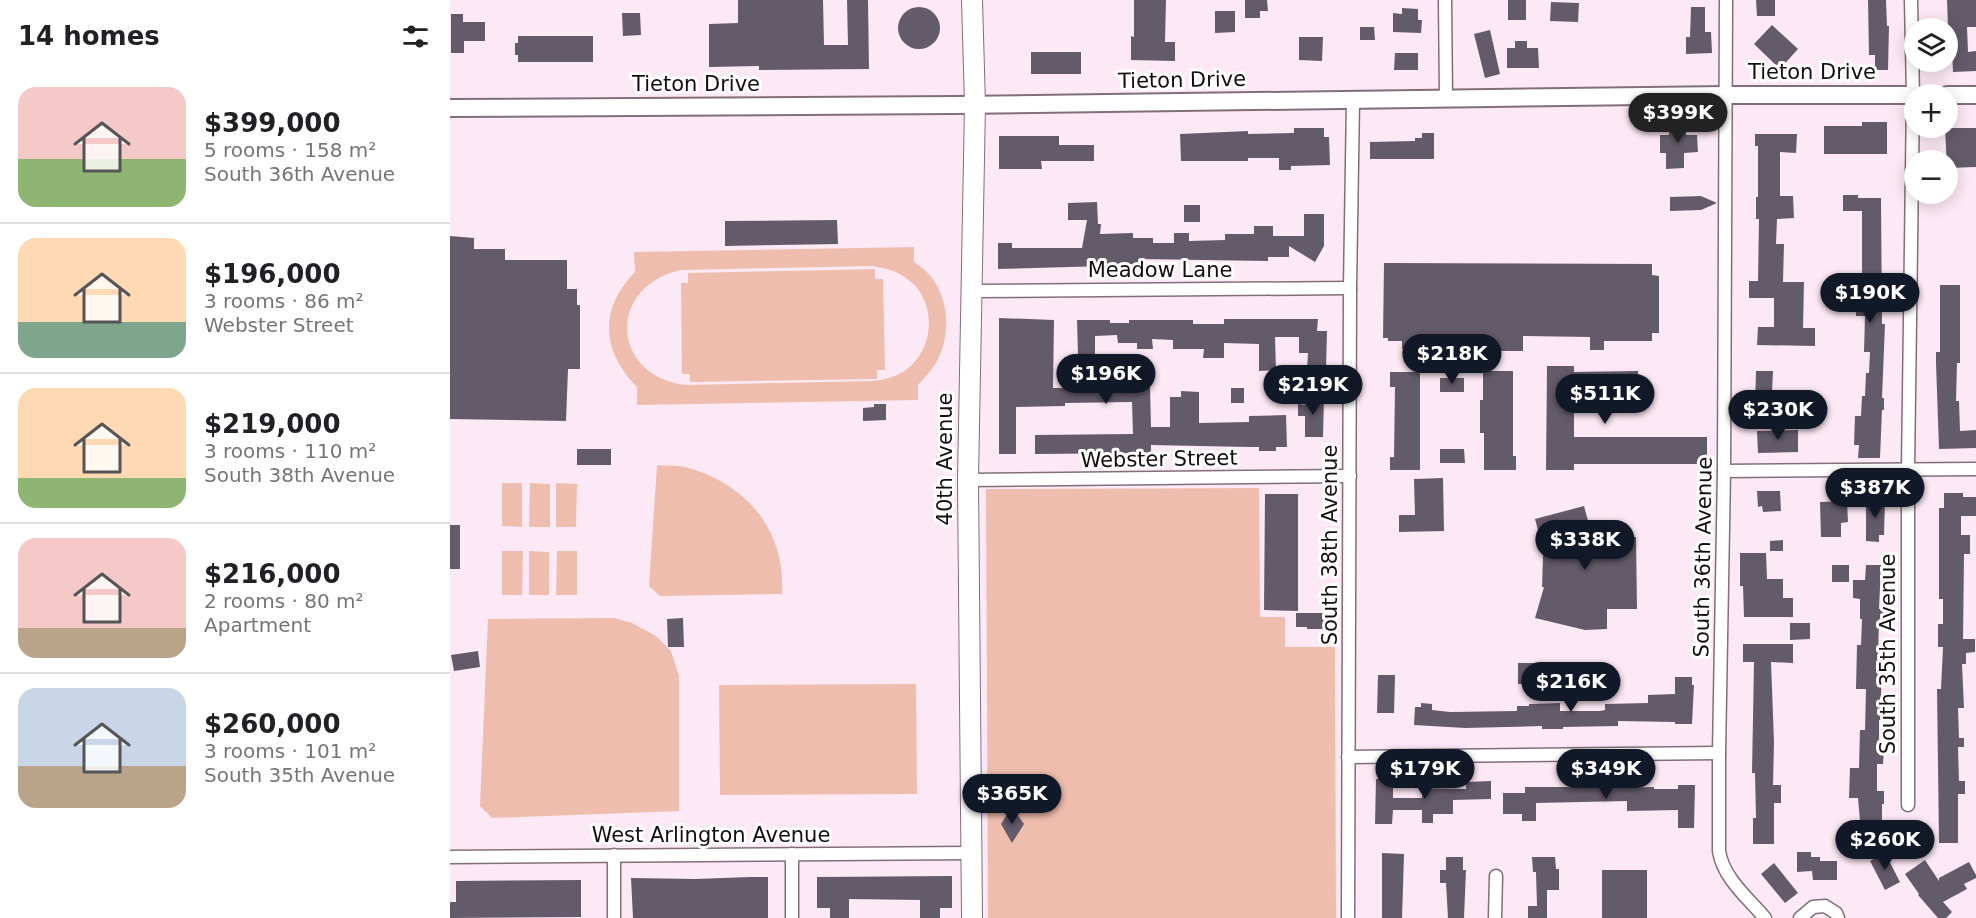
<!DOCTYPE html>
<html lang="en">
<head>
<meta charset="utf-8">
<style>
  body { margin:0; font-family:"DejaVu Sans",sans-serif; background:#f6f6f6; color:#202124; height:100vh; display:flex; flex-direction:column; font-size:22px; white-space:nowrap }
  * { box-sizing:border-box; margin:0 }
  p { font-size:20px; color:#757577 }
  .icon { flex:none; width:33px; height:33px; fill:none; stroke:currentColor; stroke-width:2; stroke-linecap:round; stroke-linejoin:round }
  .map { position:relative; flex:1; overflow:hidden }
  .side { display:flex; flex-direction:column; background:#fff; width:450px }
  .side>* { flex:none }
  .tools { position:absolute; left:1454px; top:18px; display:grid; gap:12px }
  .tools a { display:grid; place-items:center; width:54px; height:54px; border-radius:50%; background:#fff; box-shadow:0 3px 15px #0003; font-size:30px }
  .price { position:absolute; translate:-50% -51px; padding:0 14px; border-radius:21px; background:#111827; color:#fff; font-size:20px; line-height:39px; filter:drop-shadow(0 2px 3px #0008) }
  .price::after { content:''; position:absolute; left:50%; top:36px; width:18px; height:14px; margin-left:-9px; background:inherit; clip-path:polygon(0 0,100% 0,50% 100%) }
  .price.on { background:#222; color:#fff }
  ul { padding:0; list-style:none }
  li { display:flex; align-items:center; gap:18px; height:150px; padding:0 18px }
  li+li { border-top:2px solid #e0e0e0 }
  li span { display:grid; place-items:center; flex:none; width:168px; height:120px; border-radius:18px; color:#555 }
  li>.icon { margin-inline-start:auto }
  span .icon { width:72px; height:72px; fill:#fffc; stroke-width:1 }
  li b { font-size:26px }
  h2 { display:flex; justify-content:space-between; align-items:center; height:72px; padding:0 18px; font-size:26px }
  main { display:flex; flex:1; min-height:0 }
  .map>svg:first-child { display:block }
</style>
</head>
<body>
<main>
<section class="side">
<h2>14 homes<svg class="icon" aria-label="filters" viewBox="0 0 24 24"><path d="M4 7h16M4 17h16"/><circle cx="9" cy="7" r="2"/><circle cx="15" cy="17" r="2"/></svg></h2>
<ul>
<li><span style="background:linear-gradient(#f6c9c9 60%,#8fb573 0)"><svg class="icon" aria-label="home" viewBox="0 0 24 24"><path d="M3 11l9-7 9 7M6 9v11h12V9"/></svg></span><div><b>$399,000</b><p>5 rooms · 158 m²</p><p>South 36th Avenue</p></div></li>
<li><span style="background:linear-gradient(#ffd9b3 70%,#7fa58c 0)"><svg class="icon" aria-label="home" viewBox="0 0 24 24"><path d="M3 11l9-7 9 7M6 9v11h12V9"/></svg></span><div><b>$196,000</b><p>3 rooms · 86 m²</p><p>Webster Street</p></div></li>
<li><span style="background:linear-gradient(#ffd9b3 75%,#8fb573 0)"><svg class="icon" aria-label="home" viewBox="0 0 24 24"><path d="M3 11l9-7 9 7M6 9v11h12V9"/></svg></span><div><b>$219,000</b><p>3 rooms · 110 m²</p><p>South 38th Avenue</p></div></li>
<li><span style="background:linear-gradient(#f6c9c9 75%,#b9a48a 0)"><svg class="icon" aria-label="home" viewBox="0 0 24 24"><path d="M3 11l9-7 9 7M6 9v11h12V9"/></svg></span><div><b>$216,000</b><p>2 rooms · 80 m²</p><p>Apartment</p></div></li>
<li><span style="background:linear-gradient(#c9d6e8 65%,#b9a48a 0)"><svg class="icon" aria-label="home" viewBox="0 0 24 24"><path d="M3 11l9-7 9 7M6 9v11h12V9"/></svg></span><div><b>$260,000</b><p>3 rooms · 101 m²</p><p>South 35th Avenue</p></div></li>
</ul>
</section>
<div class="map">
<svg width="1526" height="918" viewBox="0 0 1526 918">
  <rect width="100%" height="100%" fill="#fde9f5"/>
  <g fill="#efbdad" fill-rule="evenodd">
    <path d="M464,247v15c33,19 40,65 24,97 -4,9 -13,18 -20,26v15l-281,5v-18c-36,-37 -38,-78 -2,-115l-1,-20zM421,266c13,2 24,4 35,12 37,25 27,86 -14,99 -6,2 -13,3 -19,4l-188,4c-75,-10 -78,-99 -4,-115z"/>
    <polygon points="425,269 425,279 433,279 435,370 427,370 427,379 240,382 240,374 232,374 231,283 238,283 238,273"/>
    <path d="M207,465c9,1 19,0 28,2 61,16 101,63 97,127l-122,2 -11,-10z"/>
    <polygon points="52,483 72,483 72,527 52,526"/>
    <polygon points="80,483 100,484 100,527 79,527"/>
    <polygon points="106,483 127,484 126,527 106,527"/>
    <polygon points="809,488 810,617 835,617 835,647 885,647 886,918 538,918 536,489"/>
    <polygon points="52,551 73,551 72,595 52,595"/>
    <polygon points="79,551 99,552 99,595 79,595"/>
    <polygon points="107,551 127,551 127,595 106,595"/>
    <polygon points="164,618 182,623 206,636 221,651 229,676 229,811 42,818 30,806 38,619"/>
    <polygon points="466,684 467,794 270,795 269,685"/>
  </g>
  <g fill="#645b6a">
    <polygon points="288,0 373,0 374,45 398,45 397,0 418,0 419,69 309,70 309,66 259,67 259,24 288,23"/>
    <polygon points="684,0 716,0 715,42 725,42 725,61 681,60 681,36 684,37"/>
    <polygon points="795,0 817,0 818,11 810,11 810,18 795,18"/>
    <rect x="1058" y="0" width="18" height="20"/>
    <polygon points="1306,0 1325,0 1325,16 1307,16"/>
    <polygon points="1418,0 1436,0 1437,26 1439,26 1438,70 1425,70 1425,55 1419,55"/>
    <polygon points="1497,0 1526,0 1526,27 1517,27 1518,52 1526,51 1526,71 1503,72 1501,28 1498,28"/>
    <polygon points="1101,2 1129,3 1128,22 1100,21"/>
    <circle cx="469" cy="28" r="21"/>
    <polygon points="1241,7 1255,7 1255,32 1261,32 1262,53 1236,54 1236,37 1240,37"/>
    <polygon points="952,8 968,9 968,20 972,20 971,33 943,32 943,13 952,14"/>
    <polygon points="765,11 785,11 785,32 765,33"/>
    <polygon points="172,13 190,13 191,35 173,36"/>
    <polygon points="1,14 13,14 13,22 35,22 35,41 14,41 14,53 1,53"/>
    <polygon points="1322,25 1348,49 1330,69 1304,44"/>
    <polygon points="910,27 924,27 925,40 910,40"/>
    <polygon points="1040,30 1050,74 1035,78 1024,34"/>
    <polygon points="68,36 143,36 143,62 68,62 68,55 65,55 65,43 68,43"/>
    <polygon points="849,37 873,37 872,61 849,60"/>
    <polygon points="1065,41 1077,41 1077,48 1088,48 1089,68 1057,68 1057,48 1065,48"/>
    <rect x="581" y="52" width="50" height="22"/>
    <polygon points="945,53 968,53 968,70 944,70"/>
    <polygon points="1219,118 1236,118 1236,135 1247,135 1248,152 1234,153 1234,168 1216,169 1216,153 1210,153 1210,135 1219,135"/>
    <polygon points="1412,122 1437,122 1437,154 1374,154 1374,126 1412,126"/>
    <polygon points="844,128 874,128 874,137 879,137 880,165 841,166 841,170 829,170 829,158 798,158 798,161 731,161 730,134 798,131 798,134 844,133"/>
    <polygon points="1495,128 1526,128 1526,167 1497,168"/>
    <polygon points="972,133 984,133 984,159 920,159 920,142 965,141 965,138 972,138"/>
    <polygon points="1305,134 1347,134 1346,153 1330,152 1330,196 1343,196 1344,218 1327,219 1326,244 1334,244 1333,282 1354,282 1353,328 1365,328 1365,346 1307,345 1308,327 1324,327 1324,298 1299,298 1299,281 1308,281 1309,219 1306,219 1306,197 1308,197 1308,146 1305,146"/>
    <polygon points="549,136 609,136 609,145 644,145 644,161 591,161 592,169 549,169"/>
    <polygon points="1393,195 1408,195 1408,198 1431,198 1432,324 1435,324 1432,398 1434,398 1434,410 1432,410 1430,458 1408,458 1409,445 1404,445 1405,416 1411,416 1412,396 1415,396 1416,373 1419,373 1420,352 1414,352 1415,316 1406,316 1406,279 1412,279 1412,211 1393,211"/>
    <polygon points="1251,196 1267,203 1251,210 1220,211 1220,197"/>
    <polygon points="647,202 648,224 651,224 650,234 683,233 683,238 703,238 703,243 724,243 724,233 739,233 739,241 775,240 775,234 804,234 804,226 823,226 823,236 854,236 854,214 874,214 874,246 865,262 839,246 839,257 818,257 818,261 689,259 689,264 656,264 656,266 548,269 548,243 562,243 562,248 632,248 637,220 618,220 618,203"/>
    <rect x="734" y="205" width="16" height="17"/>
    <polygon points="387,220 388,244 275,246 275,221"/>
    <polygon points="0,236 24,238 24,249 55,249 55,260 117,260 117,289 127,289 127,305 130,305 130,369 118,369 116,421 0,419"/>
    <polygon points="934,263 1202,264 1202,275 1209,276 1209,333 1202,333 1202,341 1154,341 1154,350 1140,350 1140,337 1073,336 1073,351 1044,351 1044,347 1037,347 1037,337 969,337 969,349 952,349 952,341 938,341 938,338 933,338"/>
    <polygon points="1490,285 1510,285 1510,363 1507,363 1506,401 1509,401 1510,431 1526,430 1526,448 1489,449 1486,363 1486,352 1490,352"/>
    <polygon points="549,318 604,320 603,388 700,387 701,427 720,427 720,397 731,397 731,391 749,392 749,423 799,422 799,416 836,415 837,447 826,447 826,451 809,451 809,447 799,447 701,445 701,453 585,454 585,435 683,434 682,402 615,403 615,406 566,407 566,454 549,454"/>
    <polygon points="774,319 868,319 867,331 877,331 876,370 857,369 858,353 849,353 849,337 825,337 826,370 809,371 809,344 774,343 774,358 753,358 754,349 723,349 723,340 702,339 703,349 687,349 687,343 668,343 667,335 645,336 645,355 628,356 627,320 660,320 660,323 679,323 679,320 743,320 743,324 774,324"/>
    <polygon points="1097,366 1124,366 1124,372 1188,371 1188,399 1124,400 1124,437 1257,437 1257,464 1124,464 1124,470 1096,470"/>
    <polygon points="1033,371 1063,371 1063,456 1066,456 1066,470 1034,470 1034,433 1030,433 1030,400 1033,400"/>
    <polygon points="1306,371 1323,371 1322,393 1336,393 1335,409 1305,408"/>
    <polygon points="940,372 970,372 970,470 940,470 940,457 944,457 945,387 940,387"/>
    <rect x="990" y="378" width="24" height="14"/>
    <rect x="781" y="388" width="13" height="15"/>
    <polygon points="855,396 874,396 873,437 855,437 855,416 848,416 848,404 855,405"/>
    <polygon points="424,404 436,404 436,420 413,421 413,408 424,407"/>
    <polygon points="1348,430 1348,452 1308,453 1307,431"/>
    <rect x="127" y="449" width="34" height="16"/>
    <polygon points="990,449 1014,449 1015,463 990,463"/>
    <polygon points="993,478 994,531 949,532 949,515 965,515 964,479"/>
    <polygon points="1307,491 1330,491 1331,511 1313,512 1312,506 1308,507"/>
    <polygon points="1494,493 1513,493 1513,497 1526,497 1526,516 1511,516 1511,535 1520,535 1520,554 1514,554 1513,639 1525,639 1525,652 1516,653 1516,664 1512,664 1514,708 1508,708 1509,738 1514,738 1514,747 1508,747 1509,781 1515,781 1515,794 1508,794 1508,843 1489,843 1487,689 1491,689 1493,647 1488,647 1488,624 1493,624 1493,599 1489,599 1489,508 1494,508"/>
    <polygon points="815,494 848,494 848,611 814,610"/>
    <polygon points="1416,498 1435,498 1434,535 1429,535 1429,542 1416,541"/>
    <polygon points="1397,501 1398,522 1391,523 1391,537 1371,537 1370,502"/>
    <polygon points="1134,506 1140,528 1179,527 1179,537 1186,537 1187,609 1157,609 1157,629 1135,630 1085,618 1094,587 1092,587 1093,556 1092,550 1093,549 1085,519"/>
    <rect x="0" y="525" width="10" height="44"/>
    <polygon points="1333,540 1333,551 1320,551 1320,541"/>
    <polygon points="1290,553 1316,553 1317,579 1333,579 1333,598 1343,598 1343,617 1294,617 1293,586 1290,586"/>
    <rect x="1382" y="565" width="17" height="17"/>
    <polygon points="1416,565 1431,565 1429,609 1435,609 1435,619 1429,619 1428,660 1432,660 1431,696 1433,696 1433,720 1429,720 1429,750 1434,750 1433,764 1427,764 1427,791 1434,791 1434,804 1432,804 1432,829 1441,829 1441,843 1412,844 1408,798 1399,798 1400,768 1409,768 1410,730 1415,730 1416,689 1406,689 1407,645 1411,645 1412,619 1410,619 1410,599 1403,598 1403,580 1415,580"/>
    <polygon points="846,613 876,613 876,629 857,629 857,627 846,627"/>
    <polygon points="233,618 234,647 218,647 217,619"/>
    <polygon points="1340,623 1360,623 1360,639 1340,640"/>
    <polygon points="1293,644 1343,644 1343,663 1321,662 1324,742 1323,785 1331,785 1331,803 1324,803 1324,844 1303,844 1303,818 1306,818 1305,773 1302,773 1304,662 1293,662"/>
    <polygon points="28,651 30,667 4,671 1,655"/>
    <rect x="1068" y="663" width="19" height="21"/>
    <polygon points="928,675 945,675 944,713 927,713"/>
    <polygon points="1225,677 1242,677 1242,685 1244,685 1242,724 1225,724 1225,722 1168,721 1168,726 1113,727 1113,729 1092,729 1092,726 1015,728 964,725 965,707 971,707 971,703 982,704 982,710 1000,712 1067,711 1067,706 1079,706 1079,704 1110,703 1110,711 1150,711 1155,710 1155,704 1198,703 1198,695 1225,694"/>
    <polygon points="926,779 943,779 943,798 972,798 973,788 1016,789 1016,782 1041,781 1041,799 1003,800 1003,814 983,814 983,823 972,823 972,810 943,810 942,824 925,824"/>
    <polygon points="1141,785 1170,785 1170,788 1204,787 1204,789 1228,789 1228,785 1245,785 1244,828 1228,828 1228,810 1177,811 1177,801 1086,803 1086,821 1072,821 1072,814 1053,814 1053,793 1075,793 1075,787 1141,787"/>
    <polygon points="562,807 574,824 562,843 551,824"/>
    <polygon points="1347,852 1361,852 1361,857 1370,857 1370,861 1387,861 1387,880 1363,880 1362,871 1347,872"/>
    <polygon points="932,853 954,854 952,918 932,918"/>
    <polygon points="1435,853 1450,882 1435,890 1420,861"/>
    <polygon points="996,857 1013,857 1013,870 1016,870 1014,918 998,918 996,883 990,883 990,870 996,870"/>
    <polygon points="1082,857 1105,857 1106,869 1109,869 1109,890 1097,890 1097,918 1078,918 1078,906 1087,906 1086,872 1083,872"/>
    <polygon points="1475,860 1489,881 1489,878 1519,862 1526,875 1526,878 1514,884 1517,889 1493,902 1502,912 1496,918 1488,918 1468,895 1469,894 1455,874"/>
    <polygon points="1324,863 1348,893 1335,903 1311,874"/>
    <rect x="1152" y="870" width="45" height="48"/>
    <polygon points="502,876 502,908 490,908 490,918 470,918 470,900 399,899 399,918 380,918 380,908 367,908 367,877"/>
    <polygon points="300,877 318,877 318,918 183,918 181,878 246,879"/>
    <polygon points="131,880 131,917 0,918 0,902 6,902 6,881"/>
  </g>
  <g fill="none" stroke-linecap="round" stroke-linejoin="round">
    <defs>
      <g id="street">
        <polyline points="995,0 996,98"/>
        <path d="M1276,0l-2,471 -5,282v98c4,27 29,47 46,67"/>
        <polyline points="521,291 900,288"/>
        <polyline points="1274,471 1526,469"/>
        <polyline points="518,480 900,476"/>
        <polyline points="898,757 1269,753"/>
        <polyline points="1458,805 1458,469 1463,95 1461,0"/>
        <polyline points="0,857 522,853"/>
        <polyline points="164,918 164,855"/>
        <polyline points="342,918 342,854"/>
        <polyline points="898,918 900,288 903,100"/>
        <polyline points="1045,918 1046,876"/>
        <polyline points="1350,918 1363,907 1375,906 1386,913 1388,918"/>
      </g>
      <g id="secondary">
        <polyline points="1497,95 1526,95"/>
        <polyline points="0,108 503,105 1276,95 1464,95"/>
      </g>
      <polyline id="primary" points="522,0 525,105 518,480 522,918"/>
    </defs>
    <use href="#street" stroke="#806f79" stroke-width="15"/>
    <use href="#secondary" stroke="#806f79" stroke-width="20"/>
    <use href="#primary" stroke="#806f79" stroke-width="22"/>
    <use href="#street" stroke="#fff" stroke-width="12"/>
    <use href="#secondary" stroke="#fff" stroke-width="16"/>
    <use href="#primary" stroke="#fff" stroke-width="20"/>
  </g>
  <g text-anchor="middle" stroke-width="6" stroke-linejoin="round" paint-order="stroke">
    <g font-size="21" fill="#140d11" stroke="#fff">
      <text x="1362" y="79">Tieton Drive</text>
      <text transform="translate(732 80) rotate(-1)" y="7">Tieton Drive</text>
      <text x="246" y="91">Tieton Drive</text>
      <text x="710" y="277">Meadow Lane</text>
      <text transform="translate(495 459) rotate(-90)" y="7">40th Avenue</text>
      <text transform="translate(709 459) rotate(-1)" y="7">Webster Street</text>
      <text transform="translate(880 545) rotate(-90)" y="7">South 38th Avenue</text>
      <text transform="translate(1253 557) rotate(-89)" y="7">South 36th Avenue</text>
      <text transform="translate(1438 654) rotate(-90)" y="7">South 35th Avenue</text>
      <text x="261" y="842">West Arlington Avenue</text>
    </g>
  </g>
</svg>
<div class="tools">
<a><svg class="icon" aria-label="layers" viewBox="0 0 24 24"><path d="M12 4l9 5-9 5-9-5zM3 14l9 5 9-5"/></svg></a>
<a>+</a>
<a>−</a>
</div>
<b class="price on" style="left:1228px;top:144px">$399K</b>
<b class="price" style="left:1420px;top:324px">$190K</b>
<b class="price" style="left:1002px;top:385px">$218K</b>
<b class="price" style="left:656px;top:405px">$196K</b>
<b class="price" style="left:863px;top:416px">$219K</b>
<b class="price" style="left:1155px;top:425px">$511K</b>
<b class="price" style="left:1328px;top:441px">$230K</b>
<b class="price" style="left:1425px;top:519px">$387K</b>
<b class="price" style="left:1135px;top:571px">$338K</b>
<b class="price" style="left:1121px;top:713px">$216K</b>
<b class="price" style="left:975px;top:800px">$179K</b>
<b class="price" style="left:1156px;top:800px">$349K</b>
<b class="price" style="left:562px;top:825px">$365K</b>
<b class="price" style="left:1435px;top:871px">$260K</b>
</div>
</main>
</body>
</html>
